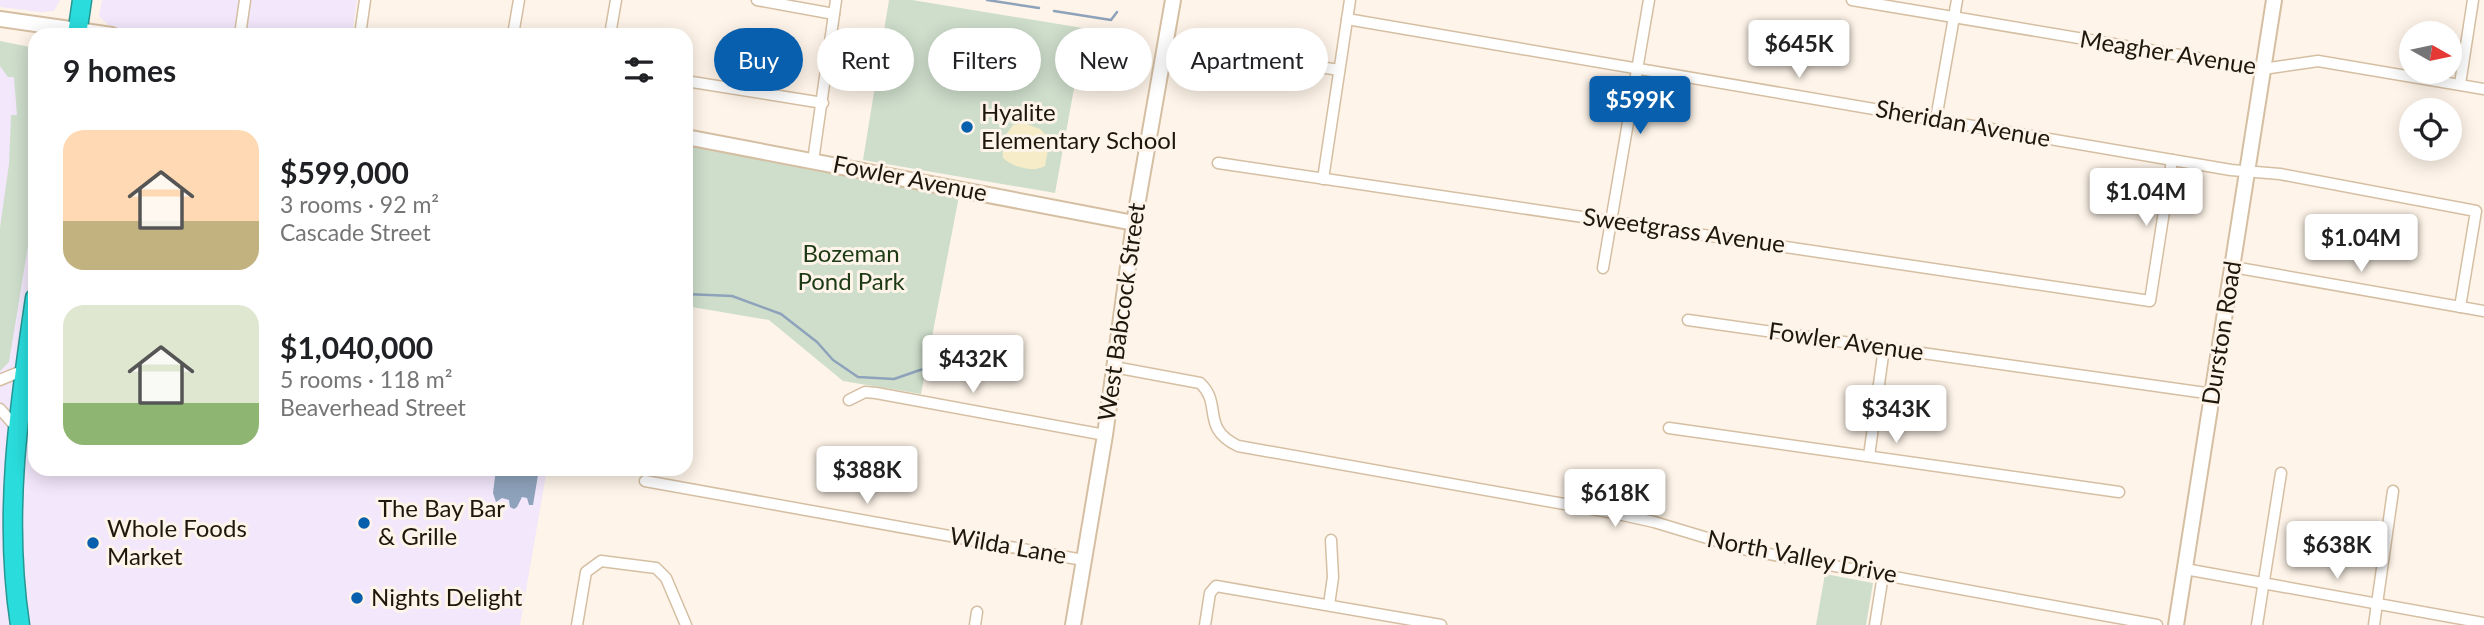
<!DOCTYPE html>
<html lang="en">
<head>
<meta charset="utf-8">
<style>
  body { margin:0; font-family:Lato,sans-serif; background:#f6f6f6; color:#202124; height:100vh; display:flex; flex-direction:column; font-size:26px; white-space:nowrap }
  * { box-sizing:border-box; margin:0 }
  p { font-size:23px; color:#757577 }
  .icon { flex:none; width:38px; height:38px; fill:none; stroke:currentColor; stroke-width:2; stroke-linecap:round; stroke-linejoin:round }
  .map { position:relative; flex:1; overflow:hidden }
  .side { position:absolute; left:28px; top:28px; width:665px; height:448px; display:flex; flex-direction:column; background:#fff; border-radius:21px; box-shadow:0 4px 18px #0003 }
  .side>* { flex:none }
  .guide { position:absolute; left:714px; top:28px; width:665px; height:63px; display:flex; gap:14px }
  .needle { width:46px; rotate:99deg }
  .fabs { position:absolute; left:2399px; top:21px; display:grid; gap:14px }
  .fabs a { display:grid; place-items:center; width:63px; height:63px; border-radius:50%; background:#fff; box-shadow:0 4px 18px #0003; font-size:35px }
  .price { position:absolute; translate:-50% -60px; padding:0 16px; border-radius:7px; background:#fff; color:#222; font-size:23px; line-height:46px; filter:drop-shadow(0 2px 4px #0008) }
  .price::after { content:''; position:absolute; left:50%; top:42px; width:21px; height:16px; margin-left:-10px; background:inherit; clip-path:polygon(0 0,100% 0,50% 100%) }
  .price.active { background:#085fad; color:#fff }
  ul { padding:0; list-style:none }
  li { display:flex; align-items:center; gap:21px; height:175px; padding:0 35px }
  li span { display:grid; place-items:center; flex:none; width:196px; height:140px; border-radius:21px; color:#555 }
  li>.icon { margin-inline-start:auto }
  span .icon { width:84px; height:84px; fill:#fffc; stroke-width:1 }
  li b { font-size:30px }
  h2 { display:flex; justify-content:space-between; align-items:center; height:84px; padding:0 35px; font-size:30px }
  .pill { padding:0 24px; border-radius:32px; background:#fff; box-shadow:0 4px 18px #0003; font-size:24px; line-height:63px }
  .pill.active { background:#085fad; color:#fff }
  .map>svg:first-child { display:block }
</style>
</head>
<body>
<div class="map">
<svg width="2484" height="625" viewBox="0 0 2484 625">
  <rect width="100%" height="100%" fill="#fef4e9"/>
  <g fill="#f2e7fb">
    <polygon points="0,0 60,0 54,11 41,12 0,7"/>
    <polygon points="102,0 357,0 352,35 147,35 112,29 99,16"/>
    <polygon points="0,46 35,50 35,469 547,469 520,625 0,625"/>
  </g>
  <g fill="#cedecb">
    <polygon points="889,0 912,0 1119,34 1114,66 1079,61 1055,193 863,160"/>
    <polygon points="0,41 35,48 35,203 9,362 0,371 0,228 9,164 11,115 17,115 14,77 8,77 0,66"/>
    <polygon points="686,145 959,196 921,394 843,381 769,320 686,306"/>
    <polygon points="1825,574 1873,583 1866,625 1816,625"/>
  </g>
  <path fill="#f6ecc7" d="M1024,123l16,6 10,10 -5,27c-13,7 -32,1 -42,-8l-1,-18 11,-15z"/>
  <polygon fill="#8ea3bb" points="496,469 539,469 533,505 529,505 527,498 522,497 517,507 514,509 510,507 509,500 502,498 496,502 493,493"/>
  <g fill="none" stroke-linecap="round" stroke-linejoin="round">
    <g stroke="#8ea3bb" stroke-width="2.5">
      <polyline points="987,0 1039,8"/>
      <polyline points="1054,11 1111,20 1117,12"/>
      <polyline points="686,294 732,296 781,314 817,342 833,360 858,377 894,379 920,370 940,366 961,367 1009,354"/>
    </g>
    <defs>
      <g id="street">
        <polyline points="757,0 834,14"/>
        <polyline points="1852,0 2263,69 2318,61 2484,89"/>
        <polyline points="1347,19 2231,170 2280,174 2476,211 2460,307"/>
        <polyline points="240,35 245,0"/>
        <polyline points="360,35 365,0"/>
        <polyline points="513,35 519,0"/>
        <polyline points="610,35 616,0"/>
        <polyline points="1166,43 1339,70"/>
        <polyline points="686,81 823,103"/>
        <polyline points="2460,84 2473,0"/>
        <polyline points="1936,119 1957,0"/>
        <polyline points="813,161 836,0"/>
        <polyline points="1218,163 2150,301 2172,160"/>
        <polyline points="1323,179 1350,0"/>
        <polyline points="2233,267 2484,311"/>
        <polyline points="1603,268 1649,0"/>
        <polyline points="1688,320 2213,394"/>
        <path d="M1114,367l86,16c23,21 0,45 38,63l371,66 45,10 93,28 410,75"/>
        <polyline points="0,380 24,370"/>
        <polyline points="849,400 865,392 876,393 1105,435"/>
        <polyline points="0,409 16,427"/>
        <polyline points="1669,428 2119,492"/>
        <polyline points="1869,456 1884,348"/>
        <polyline points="645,481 1083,560"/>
        <polyline points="2185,569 2484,623"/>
        <polyline points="1329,605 1333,577 1331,540"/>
        <polyline points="577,625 586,572 601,561 656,568 666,578 686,625"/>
        <polyline points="975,625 977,612"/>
        <polyline points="1205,625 1210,593 1216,586 1441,625"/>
        <polyline points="1875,625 1883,575"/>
        <polyline points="2257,625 2281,473"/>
        <polyline points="2374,625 2393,491"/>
      </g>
      <g id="secondary">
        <polyline points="0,19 112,35"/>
        <polyline points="686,137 1134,223"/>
        <polyline points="1073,625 1105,435 1134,223 1173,0"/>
        <polyline points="2176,625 2274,0"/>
      </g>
      <g id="highway">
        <polyline points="77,35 82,0"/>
        <path d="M20,625c-17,-111 -1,-217 15,-327"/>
      </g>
    </defs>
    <use href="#street" stroke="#d5bfa3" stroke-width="13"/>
    <use href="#secondary" stroke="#d5bfa3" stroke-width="18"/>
    <use href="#highway" stroke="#269793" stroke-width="21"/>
    <use href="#street" stroke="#fff" stroke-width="10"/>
    <use href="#secondary" stroke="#fff" stroke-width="14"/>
    <use href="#highway" stroke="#2adcdc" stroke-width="18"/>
  </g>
  <g fill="#085fad" stroke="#fef4e9" stroke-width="2.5">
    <circle cx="967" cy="127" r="7"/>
    <circle cx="364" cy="523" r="7"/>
    <circle cx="93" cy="543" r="7"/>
    <circle cx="357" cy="598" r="7"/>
  </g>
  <g text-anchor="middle" stroke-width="6" stroke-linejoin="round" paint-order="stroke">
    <g font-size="24" fill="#1e170c" stroke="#fef4e9">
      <text transform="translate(2168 53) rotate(9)" y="8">Meagher Avenue</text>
      <text transform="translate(1963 124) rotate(10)" y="8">Sheridan Avenue</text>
      <text transform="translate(910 179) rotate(11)" y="8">Fowler Avenue</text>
      <text transform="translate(1684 231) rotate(8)" y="8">Sweetgrass Avenue</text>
      <text transform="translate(1122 312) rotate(-82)" y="8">West Babcock Street</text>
      <text transform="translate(2222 333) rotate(-81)" y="8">Durston Road</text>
      <text transform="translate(1846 342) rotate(8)" y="8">Fowler Avenue</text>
      <text transform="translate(1008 546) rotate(10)" y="8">Wilda Lane</text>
      <text transform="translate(1802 557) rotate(11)" y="8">North Valley Drive</text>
    </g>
    <g font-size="24" fill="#1e170c" stroke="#fef4e9" text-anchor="start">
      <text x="981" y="121">Hyalite<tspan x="981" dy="28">Elementary School</tspan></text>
      <text x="378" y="517">The Bay Bar<tspan x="378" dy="28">&amp; Grille</tspan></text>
      <text x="107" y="537">Whole Foods<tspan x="107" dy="28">Market</tspan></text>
      <text x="371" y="606">Nights Delight</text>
    </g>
    <g font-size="24" fill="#1c3b16" stroke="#fef4e9">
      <text x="851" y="262">Bozeman<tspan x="851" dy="28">Pond Park</tspan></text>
    </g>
  </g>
</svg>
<div class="fabs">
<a><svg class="needle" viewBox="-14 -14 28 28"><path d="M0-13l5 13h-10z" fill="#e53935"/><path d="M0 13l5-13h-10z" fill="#757577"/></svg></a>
<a><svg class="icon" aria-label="locate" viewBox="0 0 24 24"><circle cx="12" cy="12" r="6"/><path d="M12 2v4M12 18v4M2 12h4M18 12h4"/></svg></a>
</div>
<b class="price" style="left:1799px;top:80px">$645K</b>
<b class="price active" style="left:1640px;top:136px">$599K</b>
<b class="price" style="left:2146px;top:228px">$1.04M</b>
<b class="price" style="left:2361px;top:274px">$1.04M</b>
<b class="price" style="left:973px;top:395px">$432K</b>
<b class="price" style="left:1896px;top:445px">$343K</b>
<b class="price" style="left:867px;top:506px">$388K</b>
<b class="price" style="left:1615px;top:529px">$618K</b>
<b class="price" style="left:2337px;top:581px">$638K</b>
<div class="guide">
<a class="pill active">Buy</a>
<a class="pill">Rent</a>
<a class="pill">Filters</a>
<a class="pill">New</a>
<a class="pill">Apartment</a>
</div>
<section class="side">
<h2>9 homes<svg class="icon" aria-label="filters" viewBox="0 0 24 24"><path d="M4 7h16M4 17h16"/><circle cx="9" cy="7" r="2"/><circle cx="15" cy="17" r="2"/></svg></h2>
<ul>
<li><span style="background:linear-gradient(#ffd9b3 65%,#c2b280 0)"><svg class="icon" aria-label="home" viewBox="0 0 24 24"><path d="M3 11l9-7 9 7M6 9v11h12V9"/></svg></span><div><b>$599,000</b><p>3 rooms · 92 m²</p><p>Cascade Street</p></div></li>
<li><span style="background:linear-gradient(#dfe7d0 70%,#8fb573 0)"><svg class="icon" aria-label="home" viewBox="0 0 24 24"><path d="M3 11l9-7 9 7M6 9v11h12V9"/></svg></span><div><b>$1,040,000</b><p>5 rooms · 118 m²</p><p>Beaverhead Street</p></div></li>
</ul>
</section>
</div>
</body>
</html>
